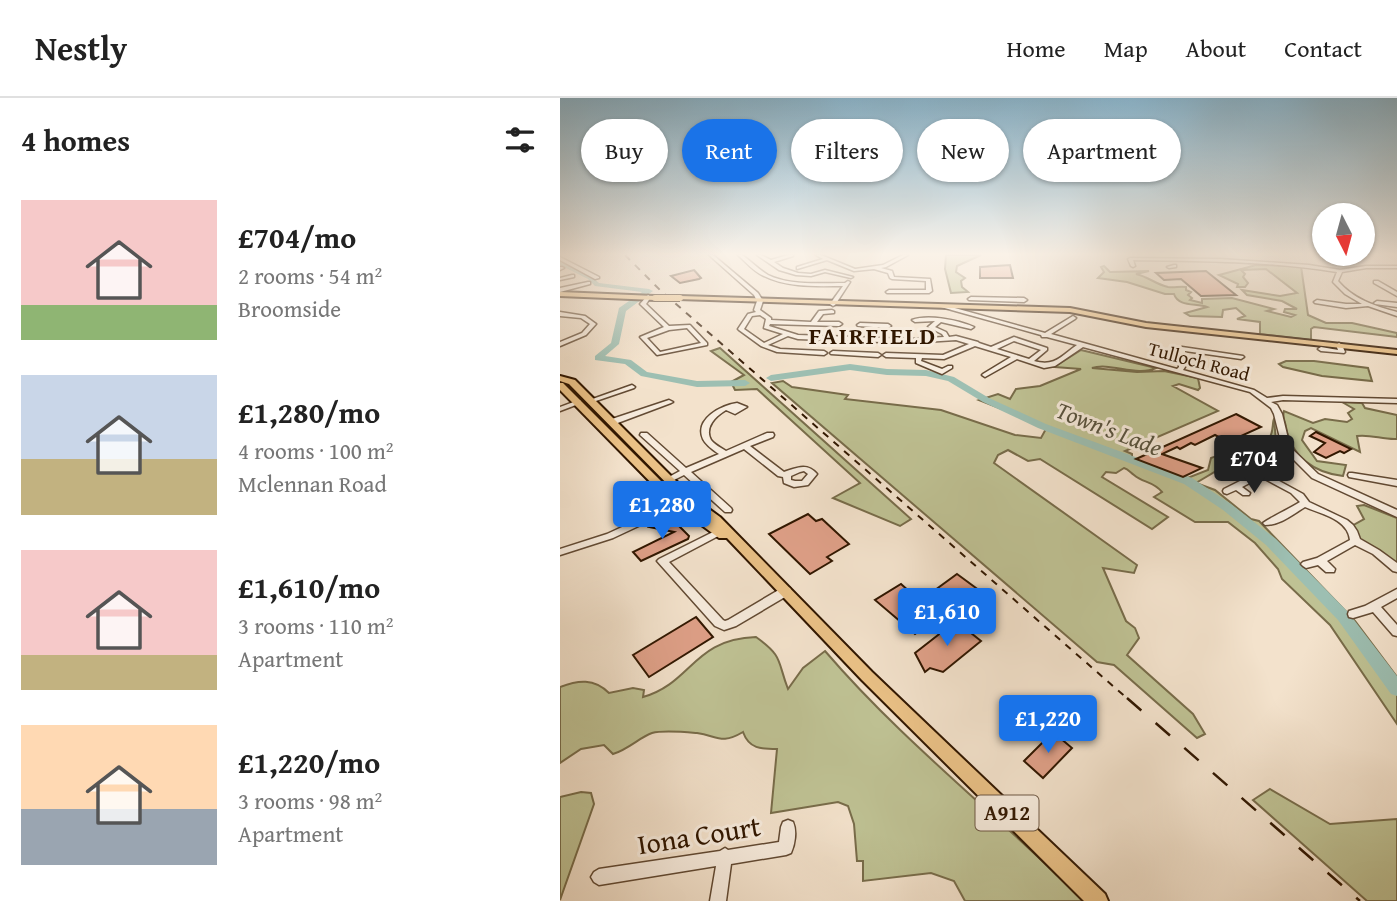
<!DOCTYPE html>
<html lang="en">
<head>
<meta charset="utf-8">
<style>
  body { margin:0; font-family:"Gentium Book Plus",serif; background:#f6f6f6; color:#222; height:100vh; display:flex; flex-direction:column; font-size:26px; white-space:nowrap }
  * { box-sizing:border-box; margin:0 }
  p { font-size:23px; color:#767676 }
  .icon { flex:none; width:38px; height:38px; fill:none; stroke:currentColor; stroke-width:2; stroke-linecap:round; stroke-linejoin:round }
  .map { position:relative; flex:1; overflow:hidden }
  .drawer { display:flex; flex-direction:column; background:#fff; width:560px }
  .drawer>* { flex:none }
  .banner { position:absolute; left:21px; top:21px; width:665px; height:63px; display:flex; gap:14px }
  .needle { width:46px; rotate:174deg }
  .controls { position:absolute; left:752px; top:105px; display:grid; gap:14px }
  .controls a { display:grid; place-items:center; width:63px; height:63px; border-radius:50%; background:#fff; box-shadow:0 2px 5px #0004; font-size:35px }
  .price { position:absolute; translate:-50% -60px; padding:0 16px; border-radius:7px; background:#1a73e8; color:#fff; font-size:23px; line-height:46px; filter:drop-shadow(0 2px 4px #0008) }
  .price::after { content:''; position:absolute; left:50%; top:42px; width:21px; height:16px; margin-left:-10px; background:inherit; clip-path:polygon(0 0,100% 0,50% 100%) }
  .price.on { background:#222; color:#fff }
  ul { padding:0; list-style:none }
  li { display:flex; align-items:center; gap:21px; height:175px; padding:0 21px }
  li span { display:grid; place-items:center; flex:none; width:196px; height:140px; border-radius:0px; color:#555 }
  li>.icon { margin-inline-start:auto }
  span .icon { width:84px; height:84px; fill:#fffc; stroke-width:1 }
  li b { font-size:30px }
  h2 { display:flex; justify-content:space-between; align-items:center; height:84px; padding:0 21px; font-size:30px }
  .tag { padding:0 24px; border-radius:32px; background:#fff; box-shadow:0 2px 5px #0004; font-size:24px; line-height:63px }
  .tag.on { background:#1a73e8; color:#fff }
  header { display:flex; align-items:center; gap:42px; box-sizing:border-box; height:98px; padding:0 35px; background:#fff; border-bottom:2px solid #e0e0e0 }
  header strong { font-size:33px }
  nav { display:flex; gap:38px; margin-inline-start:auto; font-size:24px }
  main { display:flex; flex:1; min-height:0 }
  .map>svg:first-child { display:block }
</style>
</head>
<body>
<header>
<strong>Nestly</strong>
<nav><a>Home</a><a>Map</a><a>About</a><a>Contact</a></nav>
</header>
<main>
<section class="drawer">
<h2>4 homes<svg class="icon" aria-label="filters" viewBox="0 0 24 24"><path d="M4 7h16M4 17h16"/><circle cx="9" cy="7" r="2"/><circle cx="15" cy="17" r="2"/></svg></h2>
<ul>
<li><span style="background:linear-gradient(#f6c9c9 75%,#8fb573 0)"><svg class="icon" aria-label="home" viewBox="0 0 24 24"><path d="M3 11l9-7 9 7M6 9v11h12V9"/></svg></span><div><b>£704/mo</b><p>2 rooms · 54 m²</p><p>Broomside</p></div></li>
<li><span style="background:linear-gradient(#c9d6e8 60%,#c2b280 0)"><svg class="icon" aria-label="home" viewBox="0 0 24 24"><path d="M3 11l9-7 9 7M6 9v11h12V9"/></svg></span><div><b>£1,280/mo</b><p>4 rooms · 100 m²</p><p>Mclennan Road</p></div></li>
<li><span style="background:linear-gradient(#f6c9c9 75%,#c2b280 0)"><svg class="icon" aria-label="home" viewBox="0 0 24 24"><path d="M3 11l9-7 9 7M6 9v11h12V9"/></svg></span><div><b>£1,610/mo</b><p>3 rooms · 110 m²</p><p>Apartment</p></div></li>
<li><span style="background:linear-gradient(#ffd9b3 60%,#9aa5b1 0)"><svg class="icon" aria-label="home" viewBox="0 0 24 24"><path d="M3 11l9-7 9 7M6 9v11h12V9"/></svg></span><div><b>£1,220/mo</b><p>3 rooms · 98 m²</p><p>Apartment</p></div></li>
</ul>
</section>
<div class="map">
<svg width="837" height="803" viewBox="0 0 837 803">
  <rect width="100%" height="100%" fill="#f3e2cc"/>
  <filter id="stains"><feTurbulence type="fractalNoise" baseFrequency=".00286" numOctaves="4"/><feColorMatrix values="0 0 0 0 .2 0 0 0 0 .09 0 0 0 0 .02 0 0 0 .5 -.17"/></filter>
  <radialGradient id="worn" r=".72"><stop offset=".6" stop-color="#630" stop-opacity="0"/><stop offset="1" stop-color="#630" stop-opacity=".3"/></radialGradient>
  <g fill="#bfc294" stroke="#786c4a" stroke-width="2">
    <polygon points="386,157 421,157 397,168 396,174 405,180 401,183 402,189 408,194 391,195 385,171"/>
    <path d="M696,167l45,1 7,49 18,8h26l45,10v4l-83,-10 -3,2v11l-51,-6v-12l-23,-3 8,-3 -9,-8 -13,2 -1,7 -32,-1 -5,-3 22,-6c-11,-4 -29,0 -33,-13h-9l-38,-12 -29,-4 6,-6 -3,-5 3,-1 6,6 39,-1 -13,3c13,3 19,10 32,13 7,1 11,-1 18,0v3l5,2 -3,3 4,3 -2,2 12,3v-4l30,-1 42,11 -7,2 24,6 4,-2 -11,-3 1,-3h12l-15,-8 -35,-6 -5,-5 38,6 17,-3 -31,-24 -25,1 4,4 -2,3 5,6 -3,4h-8l1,-3 -19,-9z"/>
    <polygon points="160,250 351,421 340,428 273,400 300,385 197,291 175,292 171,284 184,277 151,253"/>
    <path d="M521,252l75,18c-19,9 -46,-6 -64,0l45,4 27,-1 34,7 2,10 -2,2 -19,-6 -6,2 45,25 -93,40 7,3v5l53,20 23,-9 3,-12c17,-6 44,-7 58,-20 5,-5 3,-16 5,-19l2,22 -38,12 -18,10 -4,8 -20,12 19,7 36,29 8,2 96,100 42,56v47l-67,-99 -48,-46 -4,-10 -23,-26 -27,-21h-33l-41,-25 8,-5c-9,-11 -19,-9 -28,-17 -4,-3 -6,-6 -10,-7l-8,5 -10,-1 -4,5 66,40 -16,12 -112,-70 -12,2 -20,-11 -10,5 -4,8 143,102 -3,8 -31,-5 23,53 9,7 4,10 -12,17 66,59 12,20 -8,4 -83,-73 -17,-3 -325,-279 11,-2 9,6 56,8 -3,4 96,11 74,25 26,3 6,-11 -68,-27 19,-6 12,5 6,-10 24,-3 41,-17 -27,-2z"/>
    <polygon points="726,263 754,263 808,270 812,283 762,278 723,269 719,266"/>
    <path d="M782,304l20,1 3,5 32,7v24c-14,1 -26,-5 -40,-3l3,16 -49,-24 -6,3 -3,9 15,21 29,4 -3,11c-28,-3 -52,-19 -57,-49 -1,-7 -4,-9 -2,-16l29,12 12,-4 22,3 5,-3 -4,-6 6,-4z"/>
    <polygon points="804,407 837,420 837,466 802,443 790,429 804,421 797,408"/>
    <path d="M196,539c28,20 21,24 32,52l15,-21 22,-17c78,91 174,165 259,250h-119l-11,-20 -23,-8 -68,8v-20h-6l-3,-37 -6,-18 -10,-4 -67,11 6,-64c-16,0 -28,0 -34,-17 -22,13 -25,4 -46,1 -12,-1 -34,-3 -45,0 -12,4 -23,16 -39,21l-9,-9 -23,4 -21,14v-76c18,-7 34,-9 49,6l24,-5 11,2 -1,7c49,-14 50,-58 113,-60z"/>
    <polygon points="710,691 770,726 837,721 837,803 807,803 693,702"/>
    <polygon points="21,694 31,695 34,706 0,802 0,699"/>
  </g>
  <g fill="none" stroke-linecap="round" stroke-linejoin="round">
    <g fill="#9dbfb2" fill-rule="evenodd">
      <polygon points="0,163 32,179 39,185 89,191 93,193 66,213 59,246 45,258 71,262 87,274 137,283 185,282 190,285 185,288 137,289 81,278 65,266 35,262 35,258 51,245 59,210 82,194 35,188 28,181 0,167"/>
      <polygon points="290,266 327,271 366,272 394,279 429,300 486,326 632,380 671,406 716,441 788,514 837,578 837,598 831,596 778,522 706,447 663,412 624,386 478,330 423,304 388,283 366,278 327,277 290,272 211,283 206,280 211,277"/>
    </g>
  </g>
  <g fill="#dfa088" stroke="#311700" stroke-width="2">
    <polygon points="450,167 453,180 420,180 420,169"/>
    <polygon points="134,172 141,180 139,181 120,185 111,178"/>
    <polygon points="646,173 676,197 641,198 621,181 604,182 596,175"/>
    <polygon points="676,316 701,329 668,344 655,337 635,347 631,345 620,351 617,349 602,356 642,370 623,379 576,361"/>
    <polygon points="756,334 791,351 784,355 780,353 766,360 754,354 765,345 750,338"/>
    <polygon points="248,416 256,423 262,421 289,446 267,459 272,463 250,476 209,436"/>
    <polygon points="95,424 119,428 129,438 128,441 81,463 73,454 114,434 89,429"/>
    <polygon points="397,476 416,490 355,536 315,502 341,486 360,503"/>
    <polygon points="136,519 153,539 89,579 73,557"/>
    <polygon points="396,523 421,543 383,574 370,570 365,574 355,555"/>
    <polygon points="493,634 512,650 483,680 464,663"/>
  </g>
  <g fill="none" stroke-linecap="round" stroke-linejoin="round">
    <defs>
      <g id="minor">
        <path d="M149,157h4l45,38 5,8 -3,9 11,8v2l40,2 8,-11 13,-1 2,1v2l-11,1 -6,8h22l3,2 -3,2 -69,-2 -1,2 29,9 111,4 35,-2 -2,-3 -14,-7 7,-6 -20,1 -3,-2c16,-6 46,0 62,7l-3,2 -30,-7 -6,5 11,5 3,5 7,-1 22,6 1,1 12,4 23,-10 33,11v2l-13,11c21,6 27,-5 43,-16l-30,-8h-5l-1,-2 -100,-28 3,-2 101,28 28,-17 3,2 -1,1 -24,15 126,35 2,-2v-18l3,-2 61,9 1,1 -3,2 -56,-8v16l-2,3 71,20 13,8 16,-2 114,3v4l-114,-3 -12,2 6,3 5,9 8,33 28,27 79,36v7l-85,-39 -28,-28 -14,1 -12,6 -2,6 14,13 33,18 6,8 38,18 6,5 4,6 3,8 19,11 18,13v9l-4,-1 -20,-17 -18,-9 -28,16 8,8 -1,3h-8l-8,-7 -12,3 -3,-2 -2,-2 2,-2 14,-4 33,-18c-2,-21 -29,-26 -45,-33 -13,8 -25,18 -40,18l-2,-2c10,-7 26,-14 37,-21l-9,-9 -30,-16 -19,10 8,6 -1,2h-6l-7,-5 -9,4 -3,-1 -1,-2 1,-2 32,-16 -8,-10 3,-9 14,-7 17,-1 -8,-32 -3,-6 -21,-16 -167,-45 -28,19 -11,2 -27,-9 -32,18 -3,-2 1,-1 28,-17 -36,-11 -31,13 -22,-1 -1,3 21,8 6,-3h4v2l-10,6 -26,-11v-5l-30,-1 -3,-2 3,-2 57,2 26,-11 -13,-4 -47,3 -111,-4 -10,-3 -20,9 12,4 44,2 3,2 -3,2 -47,-3 -16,-6 -22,-16 -1,-1 10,-15 8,-2 -2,-2 3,-9 -3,-6zM200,217l6,4 -2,9 19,6 -19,9 -20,-14 8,-13zM454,243l27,9 -12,9 -32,-10z"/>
        <path d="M178,157h4c9,6 17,15 26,20 23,11 53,8 77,8l3,-2 2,1 -15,23 -2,1 -3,-2 13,-18c-25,0 -55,2 -79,-10 -10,-4 -18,-14 -26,-21z"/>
        <polygon points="197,157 201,157 211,162 228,157 233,157 233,158 214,164 223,170 238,175 251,176 265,172 293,179 291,180 265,174 251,178 236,177 219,172"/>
        <polygon points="256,157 261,157 295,171 323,167 343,157 348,157 326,169 321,170 332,173 334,179 370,181 372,193 369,195 327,195 326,194 329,192 366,192 366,183 332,181 330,180 328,175 314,171 294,173 267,162 237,171 237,169 263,161"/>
        <polygon points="0,159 39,179 39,180 35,181 0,162"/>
        <path d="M570,160l90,1 89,6 31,5 26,-4h31v2h-31l-24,4 -4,9c15,18 37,25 59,31v4l-29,-10 -22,2 -31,-5 -1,-1 3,-2 29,4h16l-17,-10 -12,-12 4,-10c-67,-11 -136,-11 -204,-12l2,6 -2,1 -2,-1 -3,-7z"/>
        <polygon points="614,167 616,167 616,169 609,170 607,169"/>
        <polygon points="0,169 2,169 4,170 0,172"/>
        <polygon points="12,177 14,177 14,179 0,182 0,180"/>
        <polygon points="814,183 818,183 837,194 837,198 814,185"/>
        <polygon points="28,184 30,184 30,186 0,194 0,190"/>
        <path d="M88,197l3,2 -5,7 23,22 21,-1 17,18v2l-50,10 -17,-18 24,-10 -24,-23zM127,230l14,15 -41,9 -13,-14 22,-8z"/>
        <polygon points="411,199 464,200 467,202 464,204 409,202 408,201"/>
        <polygon points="817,203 837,205 837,209 815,206 814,205"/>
        <polygon points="0,214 25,218 36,226 26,237 0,248 0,244 22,235 30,226 21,220 0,218"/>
        <polygon points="300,225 328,226 331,228 328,230 298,228 297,227"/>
        <polygon points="779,245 782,247 785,254 784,255 761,253 758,251 761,249 778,252 776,247"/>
        <polygon points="273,253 318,255 321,257 318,259 271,256 270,255"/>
        <polygon points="72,287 75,289 74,290 33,304 29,304 27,303"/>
        <polygon points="19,302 21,303 21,305 0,313 0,309"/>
        <polygon points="109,302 113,304 111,305 55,326 49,326 48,324 49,322"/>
        <path d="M177,305l10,4 -12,7 -9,-4c-10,6 -22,17 -15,30 3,4 10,8 15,11l41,-18h6l1,2 -1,2 -23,9 34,26c12,-4 23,-10 33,2l-9,11 -14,2 -10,-4 -1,-6 -5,-1 -34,-27 -53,23 40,36 1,2 -1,2h-6l-41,-37 -10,5h-6l-1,-2 13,-7 -40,-36 1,-2h6l39,35 33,-14c-6,-4 -13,-9 -16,-15 -9,-20 19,-34 34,-36zM244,373l4,3 -6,7h-7l-4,-1v-4l9,-4z"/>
        <polygon points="789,375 792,375 837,382 837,388 789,379 788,377"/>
        <polygon points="114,405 117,406 118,408 117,410 53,440 0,457 0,451 47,436"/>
        <polygon points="159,431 162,432 164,434 162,436 109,464 163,522 165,523 168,522 222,490 226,489 230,490 231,493 230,496 176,528 164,532 155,528 97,463 99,461"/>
        <polygon points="837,491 837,500 821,509 837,527 837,538 833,537 813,514 793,520 789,519 788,516 789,513 805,508"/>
        <path d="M228,722l5,2c4,9 2,22 -2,31l-5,2 -55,9 -5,37h-16l6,-35 -117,19 -5,-3 -3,-5 3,-5 5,-3 121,-18 5,-3 3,2 51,-8 2,-15 2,-5z"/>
      </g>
      <g id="major">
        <polygon points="0,194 95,198 98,200 95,202 0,198"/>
        <polygon points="120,198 510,210 586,225 837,252 837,256 586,229 510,214 118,201 118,199"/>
        <polygon points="0,278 15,282 128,395 129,397 128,399 120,399 9,286 0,283"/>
        <polygon points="0,285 3,285 118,400 119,402 118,404 110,404 0,292"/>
        <polygon points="134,402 138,403 160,419 312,574 545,796 548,803 524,803 302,582 167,440 159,440 121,412 120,410 121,408 129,408 145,419 129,405"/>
      </g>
    </defs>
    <use href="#minor" stroke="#624a33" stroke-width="3"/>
    <use href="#major" stroke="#311700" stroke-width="4"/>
    <use href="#minor" fill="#f7ecde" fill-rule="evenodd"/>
    <use href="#major" fill="#eac186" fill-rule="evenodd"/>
    <polyline stroke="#311700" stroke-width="2" stroke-dasharray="7 7" stroke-linecap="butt" points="65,157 100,192 569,602"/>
    <polyline stroke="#311700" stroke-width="2.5" stroke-dasharray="19 19" stroke-linecap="butt" points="567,600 800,803"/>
    <defs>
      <polyline id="major-bridge" points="95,200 120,200"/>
    </defs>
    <use href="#major-bridge" stroke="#311700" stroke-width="8" stroke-linecap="butt"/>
    <use href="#major-bridge" stroke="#eac186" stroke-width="6"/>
  </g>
  <linearGradient id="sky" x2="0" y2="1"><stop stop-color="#8ab8d2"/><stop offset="0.58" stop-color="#faf2e8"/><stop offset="1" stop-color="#faf2e8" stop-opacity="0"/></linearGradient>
  <rect width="837" height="269" fill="url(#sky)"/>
  <g text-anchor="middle" stroke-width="6" stroke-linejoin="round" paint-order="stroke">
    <g font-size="19" fill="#311700" stroke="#f7ecde">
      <text transform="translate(639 263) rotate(15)" y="7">Tulloch Road</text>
    </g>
    <rect fill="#f7ecde" stroke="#6c5743" stroke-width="2" x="415.5" y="697.5" width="63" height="35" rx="5"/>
    <g font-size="21" font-weight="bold" fill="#311700">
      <text x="447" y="722">A912</text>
    </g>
    <g font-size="24" font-weight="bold" letter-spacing="2" fill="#311700" stroke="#f7ecde">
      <text x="313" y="246">FAIRFIELD</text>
    </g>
    <g font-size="24" font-style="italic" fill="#57523e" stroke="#f7ecde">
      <text transform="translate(549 331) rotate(21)" y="8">Town's Lade</text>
    </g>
    <g font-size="28" fill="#311700" stroke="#f7ecde">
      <text transform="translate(139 737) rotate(-9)" y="10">Iona Court</text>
    </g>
  </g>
  <rect width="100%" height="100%" filter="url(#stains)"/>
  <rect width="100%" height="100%" fill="url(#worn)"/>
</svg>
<div class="controls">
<a><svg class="needle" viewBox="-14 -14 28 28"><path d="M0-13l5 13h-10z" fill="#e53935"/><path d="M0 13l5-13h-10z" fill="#767676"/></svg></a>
</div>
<b class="price on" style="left:694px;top:397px">£704</b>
<b class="price" style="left:102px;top:443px">£1,280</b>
<b class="price" style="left:387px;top:550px">£1,610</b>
<b class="price" style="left:488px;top:657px">£1,220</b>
<div class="banner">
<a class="tag">Buy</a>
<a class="tag on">Rent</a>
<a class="tag">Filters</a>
<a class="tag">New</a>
<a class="tag">Apartment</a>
</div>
</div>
</main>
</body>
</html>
